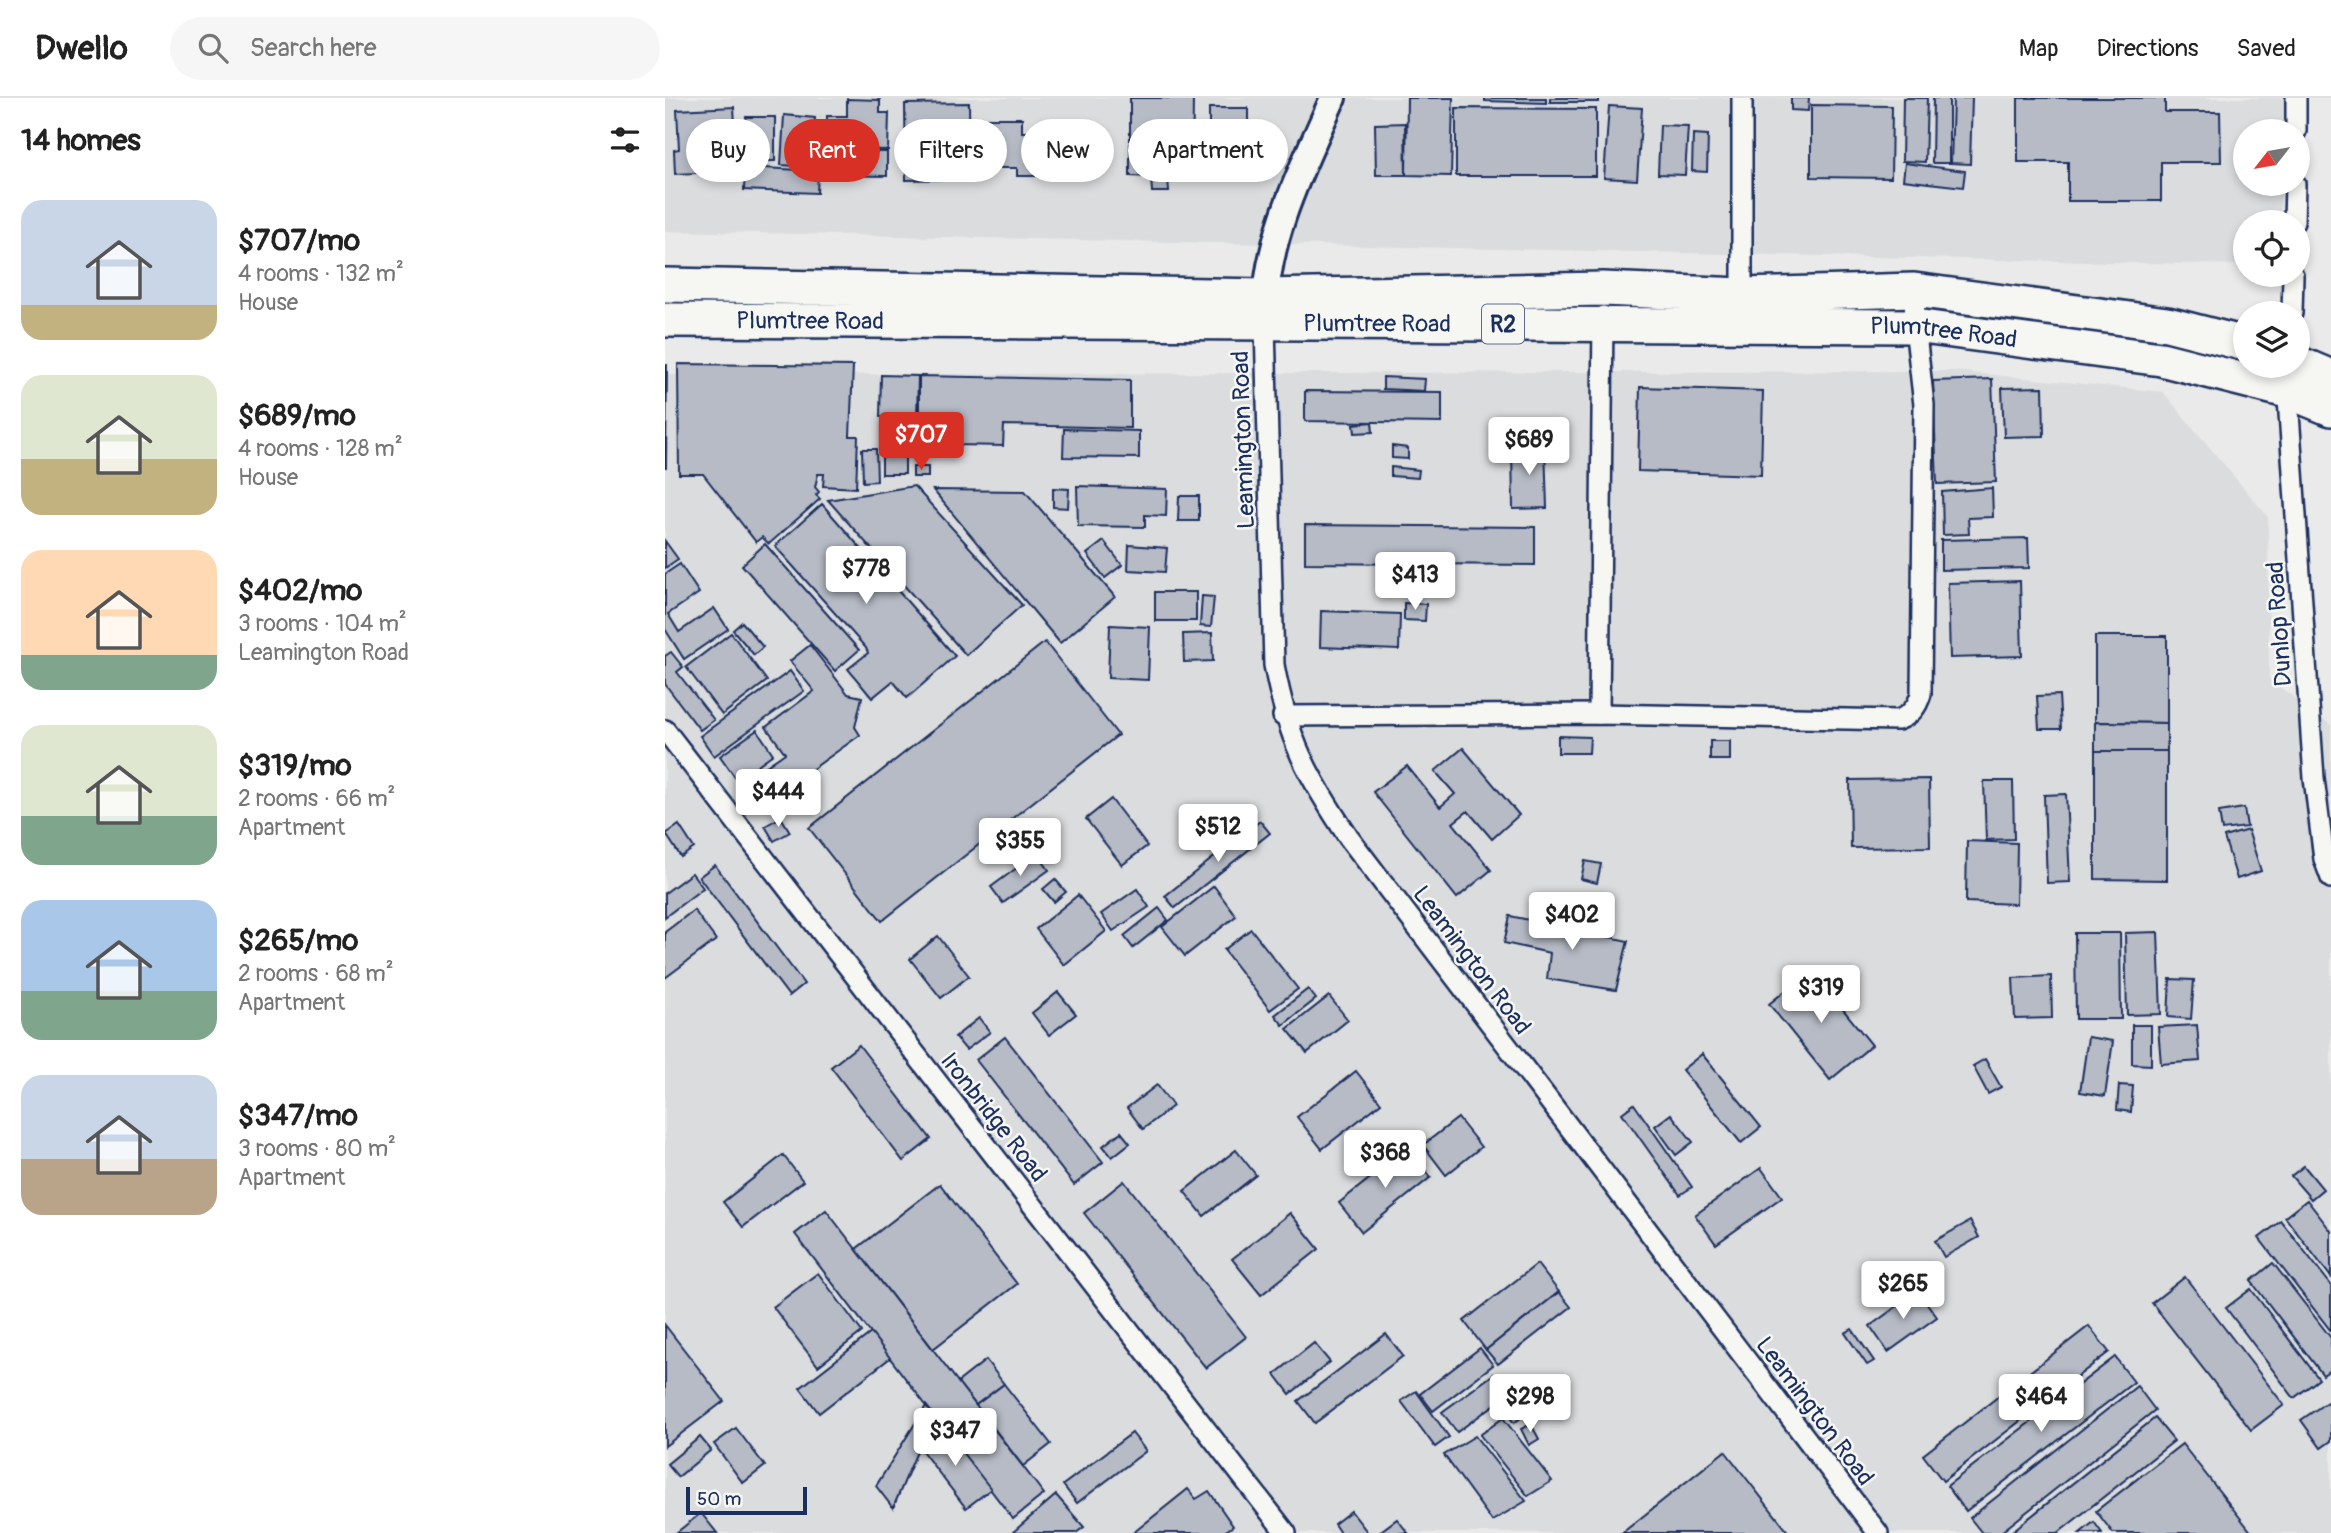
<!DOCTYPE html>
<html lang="en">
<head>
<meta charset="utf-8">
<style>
  body { margin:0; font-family:Pangolin,sans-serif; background:#f6f6f6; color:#222; height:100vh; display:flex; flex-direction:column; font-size:26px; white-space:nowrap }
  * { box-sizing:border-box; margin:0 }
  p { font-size:23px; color:#767676 }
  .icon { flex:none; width:38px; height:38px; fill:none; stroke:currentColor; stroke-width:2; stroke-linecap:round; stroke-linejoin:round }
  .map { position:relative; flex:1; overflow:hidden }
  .sheet { display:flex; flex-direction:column; background:#fff; width:665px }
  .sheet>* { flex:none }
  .guide { position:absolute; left:21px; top:21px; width:665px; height:63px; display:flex; gap:14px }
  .needle { width:46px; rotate:239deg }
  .controls { position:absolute; left:1568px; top:21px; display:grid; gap:14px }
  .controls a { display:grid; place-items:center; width:77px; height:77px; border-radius:50%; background:#fff; box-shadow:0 4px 10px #0003; font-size:35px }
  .scale { position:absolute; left:21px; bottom:18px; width:121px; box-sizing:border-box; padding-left:7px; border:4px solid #1b2f5e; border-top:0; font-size:19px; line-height:24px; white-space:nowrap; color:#1b2f5e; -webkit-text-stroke:5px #f6f6f2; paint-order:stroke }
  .price { position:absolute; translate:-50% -60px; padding:0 16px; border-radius:7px; background:#fff; color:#222; font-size:23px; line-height:46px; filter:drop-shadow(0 2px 4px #0008) }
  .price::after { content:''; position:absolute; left:50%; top:42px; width:21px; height:16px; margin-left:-10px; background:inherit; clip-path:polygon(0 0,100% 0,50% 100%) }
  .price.active { background:#d93025; color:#fff }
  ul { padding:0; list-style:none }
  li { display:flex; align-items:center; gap:21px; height:175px; padding:0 21px }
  li span { display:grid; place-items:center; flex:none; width:196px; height:140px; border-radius:21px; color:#555 }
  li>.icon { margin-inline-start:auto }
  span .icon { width:84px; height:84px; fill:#fffc; stroke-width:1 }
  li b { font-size:30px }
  h2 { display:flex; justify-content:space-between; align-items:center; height:84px; padding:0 21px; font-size:30px }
  .tag { padding:0 24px; border-radius:32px; background:#fff; box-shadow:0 4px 10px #0003; font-size:24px; line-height:63px }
  .tag.active { background:#d93025; color:#fff }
  header { display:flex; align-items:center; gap:42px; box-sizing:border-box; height:98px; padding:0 35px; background:#fff; border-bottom:2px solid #e0e0e0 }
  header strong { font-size:33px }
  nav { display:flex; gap:38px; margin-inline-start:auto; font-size:24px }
  .search { width:490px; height:63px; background:#f6f6f6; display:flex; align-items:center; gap:18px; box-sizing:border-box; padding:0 24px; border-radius:38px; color:#767676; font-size:26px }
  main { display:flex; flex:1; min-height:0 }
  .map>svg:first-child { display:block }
</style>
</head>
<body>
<header>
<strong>Dwello</strong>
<div class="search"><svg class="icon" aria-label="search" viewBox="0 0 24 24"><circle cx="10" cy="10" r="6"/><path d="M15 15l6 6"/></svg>Search here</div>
<nav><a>Map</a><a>Directions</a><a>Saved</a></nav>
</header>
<main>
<section class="sheet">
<h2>14 homes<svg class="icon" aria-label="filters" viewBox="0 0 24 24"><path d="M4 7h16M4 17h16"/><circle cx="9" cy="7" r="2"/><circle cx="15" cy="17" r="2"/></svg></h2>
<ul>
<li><span style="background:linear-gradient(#c9d6e8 75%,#c2b280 0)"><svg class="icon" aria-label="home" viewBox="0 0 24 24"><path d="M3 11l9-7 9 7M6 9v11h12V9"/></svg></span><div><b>$707/mo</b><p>4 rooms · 132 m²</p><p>House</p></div></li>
<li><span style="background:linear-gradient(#dfe7d0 60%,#c2b280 0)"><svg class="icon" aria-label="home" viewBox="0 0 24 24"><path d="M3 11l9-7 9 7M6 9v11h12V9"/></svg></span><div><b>$689/mo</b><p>4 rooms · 128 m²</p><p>House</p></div></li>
<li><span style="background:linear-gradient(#ffd9b3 75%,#7fa58c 0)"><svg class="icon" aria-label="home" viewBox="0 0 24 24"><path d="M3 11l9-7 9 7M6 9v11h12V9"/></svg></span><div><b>$402/mo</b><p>3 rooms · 104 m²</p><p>Leamington Road</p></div></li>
<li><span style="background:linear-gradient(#dfe7d0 65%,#7fa58c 0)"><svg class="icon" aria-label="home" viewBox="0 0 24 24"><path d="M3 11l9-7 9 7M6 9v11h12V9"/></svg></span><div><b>$319/mo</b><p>2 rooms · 66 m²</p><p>Apartment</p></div></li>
<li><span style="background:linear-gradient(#a9c7e8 65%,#7fa58c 0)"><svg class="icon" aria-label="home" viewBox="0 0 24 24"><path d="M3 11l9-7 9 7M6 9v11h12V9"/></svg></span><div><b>$265/mo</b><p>2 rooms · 68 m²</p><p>Apartment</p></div></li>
<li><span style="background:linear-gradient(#c9d6e8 60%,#b9a48a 0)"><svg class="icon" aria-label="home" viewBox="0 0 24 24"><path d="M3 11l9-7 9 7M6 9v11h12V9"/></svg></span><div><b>$347/mo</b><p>3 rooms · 80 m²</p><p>Apartment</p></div></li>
</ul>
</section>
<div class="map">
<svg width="1666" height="1435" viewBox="0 0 1666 1435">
  <rect width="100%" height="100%" fill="#e9eae9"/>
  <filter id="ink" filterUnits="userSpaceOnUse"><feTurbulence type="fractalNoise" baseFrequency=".0143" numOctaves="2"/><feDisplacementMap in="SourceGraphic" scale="14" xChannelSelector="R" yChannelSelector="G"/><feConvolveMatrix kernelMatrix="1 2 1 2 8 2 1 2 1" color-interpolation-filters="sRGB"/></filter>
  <g filter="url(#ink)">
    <g fill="#dadcde">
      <polygon points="0,0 1620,0 1618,33 1580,33 1580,86 1616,86 1615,124 1580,124 1580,167 0,133"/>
      <polygon points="1289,273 1498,294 1603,419 1604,581 1666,627 1666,1435 0,1435 0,277"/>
    </g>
    <g fill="#b6bbc6" stroke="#1b2f5e" stroke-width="2">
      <polygon points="465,0 528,0 527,79 503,79 504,94 487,94 486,79 465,78"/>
      <polygon points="742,0 788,0 786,78 741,77"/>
      <polygon points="820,0 881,0 881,5 820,3"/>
      <rect x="885" y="0" width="49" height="4"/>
      <polygon points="1126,0 1144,0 1143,13 1126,12"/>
      <polygon points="1238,0 1262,0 1260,64 1237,63"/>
      <polygon points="1268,0 1284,0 1284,65 1267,65"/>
      <polygon points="1288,0 1307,0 1305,66 1286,65"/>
      <polygon points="1353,0 1500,0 1500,14 1555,14 1556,64 1496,64 1496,103 1403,103 1403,64 1353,64"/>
      <polygon points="182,1 215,2 215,15 224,15 223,52 162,51 162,18 182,18"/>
      <polygon points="304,5 305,81 241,82 240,6"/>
      <polygon points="1146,7 1227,8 1226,80 1146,79"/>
      <polygon points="944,8 977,10 972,82 939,80"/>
      <polygon points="69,9 73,79 51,80 51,74 10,76 9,52 14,51 12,12"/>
      <rect x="544" y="10" width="39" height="56"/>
      <polygon points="791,10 931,11 931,78 791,78"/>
      <polygon points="119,17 150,20 147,69 116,67"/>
      <polygon points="81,19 110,19 110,63 82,63"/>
      <polygon points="315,20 357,20 357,34 363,34 363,45 375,45 375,78 352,78 352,70 316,70"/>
      <polygon points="740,25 741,77 711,77 710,26"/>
      <polygon points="995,27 1023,28 1020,77 993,76"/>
      <polygon points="1028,36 1043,37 1042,74 1027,73"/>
      <polygon points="162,53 222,54 222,78 162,77"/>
      <polygon points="1240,65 1300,73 1298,89 1238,82"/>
      <polygon points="80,69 153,73 152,95 79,92"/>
      <polygon points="13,266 188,268 185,338 193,338 191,390 158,388 159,376 153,376 150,389 154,394 151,397 155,401 104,446 97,439 91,444 38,376 14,376"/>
      <polygon points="0,267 2,267 1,370 0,370"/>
      <polygon points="216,277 253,278 252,320 215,319"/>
      <polygon points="254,278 465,282 465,330 339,327 338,348 293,347 293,326 254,326"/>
      <polygon points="718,279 760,281 759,293 718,291"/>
      <polygon points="1327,281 1331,384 1272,386 1268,283"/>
      <polygon points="975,289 1098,293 1096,377 973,373"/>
      <polygon points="1378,289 1379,338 1339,339 1337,290"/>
      <polygon points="640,293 777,294 777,325 640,323"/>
      <polygon points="707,324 708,334 690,335 689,326"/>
      <polygon points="399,331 474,333 474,360 398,359"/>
      <polygon points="727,348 743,350 743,361 727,360"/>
      <polygon points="847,348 880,348 882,410 848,411"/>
      <polygon points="197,351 211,351 212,383 198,384"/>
      <polygon points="240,358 240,376 217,376 217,359"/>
      <rect x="248" y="369" width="15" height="10"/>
      <polygon points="726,369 754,372 753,380 726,378"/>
      <polygon points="249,388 357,507 301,557 163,402"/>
      <polygon points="412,388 502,391 501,418 480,417 480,429 413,428"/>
      <polygon points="388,390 404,391 403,410 388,409"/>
      <polygon points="1327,390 1328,419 1303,420 1304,436 1278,437 1277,394"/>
      <polygon points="268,392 360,393 450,499 395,545"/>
      <polygon points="514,398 534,398 534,423 513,423"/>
      <polygon points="157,406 290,558 242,600 228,583 207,600 183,571 203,555 201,550 110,448"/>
      <polygon points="640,427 870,429 870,467 640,465"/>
      <polygon points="1363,440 1364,470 1276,472 1276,442"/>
      <polygon points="0,443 13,461 0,470"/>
      <polygon points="439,443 457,467 440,480 422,456"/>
      <polygon points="100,446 194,552 170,573 77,467"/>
      <polygon points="464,447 502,450 500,474 463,472"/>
      <polygon points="15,466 34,495 3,516 14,534 49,510 63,531 19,561 0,531 0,476"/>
      <polygon points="759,471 759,485 737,486 736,472"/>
      <polygon points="1355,483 1357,558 1285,560 1283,485"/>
      <rect x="490" y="494" width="41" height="29"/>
      <polygon points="537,498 549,499 546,529 535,528"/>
      <polygon points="739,505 761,506 760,523 739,522"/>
      <polygon points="656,513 735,516 734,552 655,549"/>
      <polygon points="77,524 98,549 89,557 68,532"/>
      <polygon points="445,527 485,529 483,582 443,580"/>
      <polygon points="66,535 102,583 57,617 21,569"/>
      <polygon points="547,535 548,563 519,564 518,536"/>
      <polygon points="1430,538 1502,538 1502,625 1430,624"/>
      <polygon points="380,544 453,637 217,823 144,730"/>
      <polygon points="145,547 183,596 197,599 190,629 195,637 93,710 76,686 120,655 101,629 149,593 125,563"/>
      <polygon points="6,554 18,569 12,574 49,622 35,632 0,586 0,558"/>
      <polygon points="125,573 139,593 49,658 35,638"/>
      <polygon points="1394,597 1396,631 1374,631 1372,598"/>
      <polygon points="1430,624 1502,625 1502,653 1430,653"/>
      <polygon points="92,632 108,656 72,682 55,658"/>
      <polygon points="893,638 925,639 924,655 893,655"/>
      <rect x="1045" y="643" width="20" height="19"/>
      <polygon points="798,650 854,717 827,741 803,713 788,725 826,772 792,800 708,694 742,668 775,709 790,696 770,673"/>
      <polygon points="1430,653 1502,653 1502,782 1430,781"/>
      <polygon points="1264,681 1265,749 1186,750 1185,682"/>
      <polygon points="1319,683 1348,683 1349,741 1321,742"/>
      <polygon points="1401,696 1405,784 1382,785 1379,697"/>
      <polygon points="446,701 482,748 457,767 421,721"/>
      <polygon points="1579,710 1582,729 1557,732 1554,714"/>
      <polygon points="116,719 125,734 109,743 100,728"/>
      <polygon points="595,723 605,735 510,810 500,798"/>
      <polygon points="14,727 29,750 16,759 1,736"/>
      <polygon points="1583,732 1596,773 1572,781 1559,739"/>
      <polygon points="1302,743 1352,745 1351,806 1301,804"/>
      <polygon points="372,755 384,772 338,805 326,789"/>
      <polygon points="920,763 936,766 932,785 916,781"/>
      <polygon points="50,767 139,886 124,898 34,779"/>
      <polygon points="27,775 38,790 0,819 0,795"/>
      <polygon points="390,781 401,794 389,804 378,791"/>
      <polygon points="549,788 571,818 520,858 497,829"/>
      <polygon points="472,791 484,809 448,833 436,816"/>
      <polygon points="413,797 441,833 399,867 371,831"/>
      <polygon points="494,810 503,822 468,850 459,838"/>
      <polygon points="29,812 51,842 0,880 0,834"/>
      <polygon points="845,818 963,843 951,892 882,881 885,855 839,845"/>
      <polygon points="586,831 633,891 605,912 559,852"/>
      <polygon points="1493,834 1496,916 1462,917 1460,835"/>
      <polygon points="1410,835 1455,835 1456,921 1411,921"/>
      <polygon points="273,838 304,878 276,900 245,861"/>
      <polygon points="1146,872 1207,947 1165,982 1104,906"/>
      <polygon points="1386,878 1387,920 1350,921 1348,880"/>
      <polygon points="1505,881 1529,882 1526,921 1503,919"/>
      <polygon points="643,891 651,901 618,927 610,917"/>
      <polygon points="393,894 411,916 384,937 367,915"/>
      <polygon points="664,898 683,922 642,955 622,931"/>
      <polygon points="314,920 325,934 301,952 290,939"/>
      <polygon points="1467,927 1486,927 1486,967 1467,966"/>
      <polygon points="1532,927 1535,963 1496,966 1493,929"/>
      <polygon points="340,939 438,1064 409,1087 311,962"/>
      <polygon points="1423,939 1448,943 1440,998 1415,994"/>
      <polygon points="194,947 266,1041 238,1063 166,969"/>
      <polygon points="1037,956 1096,1029 1076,1045 1017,972"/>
      <polygon points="1320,961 1336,989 1323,996 1308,968"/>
      <polygon points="691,973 716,1005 657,1051 632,1019"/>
      <polygon points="492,987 508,1008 478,1031 462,1010"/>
      <polygon points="1454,987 1468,988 1466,1014 1452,1012"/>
      <polygon points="969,1006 1027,1089 1015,1097 957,1015"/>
      <polygon points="1006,1016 1028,1044 1011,1057 990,1028"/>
      <polygon points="793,1020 816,1049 781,1077 758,1047"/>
      <polygon points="456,1034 465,1045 447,1059 438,1048"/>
      <polygon points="743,1050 766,1079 697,1134 674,1105"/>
      <polygon points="571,1052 591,1077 539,1118 519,1093"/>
      <polygon points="118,1057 138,1083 78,1129 58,1104"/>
      <polygon points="1639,1068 1658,1091 1646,1101 1626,1078"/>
      <polygon points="1096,1070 1117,1099 1051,1146 1030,1117"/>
      <polygon points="459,1083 581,1239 541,1270 419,1115"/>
      <polygon points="275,1086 352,1186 268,1251 191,1151"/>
      <polygon points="1642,1102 1666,1133 1666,1179 1620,1119"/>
      <polygon points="161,1112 379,1396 348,1421 130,1136"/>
      <polygon points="625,1115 654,1151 596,1197 567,1161"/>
      <polygon points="1305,1123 1314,1139 1279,1159 1270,1143"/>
      <polygon points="1616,1123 1666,1187 1666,1233 1594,1140"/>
      <polygon points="1608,1165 1666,1240 1666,1271 1658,1277 1586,1183"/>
      <polygon points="872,1166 894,1194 821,1252 799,1223"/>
      <polygon points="153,1175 197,1234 153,1268 108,1209"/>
      <polygon points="1520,1179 1619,1307 1586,1332 1487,1205"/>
      <polygon points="1586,1191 1654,1281 1629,1300 1561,1210"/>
      <polygon points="1253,1193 1272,1219 1223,1254 1205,1228"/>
      <polygon points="894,1194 906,1209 833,1266 821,1252"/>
      <polygon points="0,1227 59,1303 0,1348"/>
      <polygon points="1424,1228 1444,1254 1278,1383 1258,1357"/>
      <polygon points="1187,1231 1209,1263 1202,1267 1180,1235"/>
      <polygon points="206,1235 225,1260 154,1315 135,1290"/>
      <polygon points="721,1236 738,1258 650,1325 633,1303"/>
      <polygon points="649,1245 665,1264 625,1296 610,1276"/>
      <polygon points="815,1250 828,1267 768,1313 755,1296"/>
      <polygon points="1450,1259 1469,1284 1301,1413 1282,1388"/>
      <polygon points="321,1262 339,1286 311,1307 293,1284"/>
      <polygon points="829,1276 844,1296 792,1334 777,1314"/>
      <polygon points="339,1286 386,1346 358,1368 311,1307"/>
      <polygon points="1472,1288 1490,1312 1335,1435 1317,1435 1305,1420"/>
      <polygon points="751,1293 784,1339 770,1349 736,1303"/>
      <polygon points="863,1294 873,1307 849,1325 839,1311"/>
      <polygon points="1662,1304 1666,1309 1666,1343 1656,1350 1636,1322"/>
      <polygon points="261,1308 278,1330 254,1349 228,1410 211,1388"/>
      <polygon points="838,1320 887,1383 863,1398 815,1337"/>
      <polygon points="1490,1320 1509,1343 1393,1435 1345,1435"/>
      <polygon points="866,1326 874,1341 864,1347 856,1331"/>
      <polygon points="71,1330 100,1368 78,1385 49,1346"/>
      <polygon points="278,1330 326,1391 301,1410 254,1349"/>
      <polygon points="467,1335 481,1353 412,1405 398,1387"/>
      <polygon points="810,1338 861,1403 827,1423 779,1357"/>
      <polygon points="35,1339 46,1352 13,1379 2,1366"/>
      <polygon points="1517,1346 1587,1435 1448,1435 1431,1413"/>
      <polygon points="1060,1353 1124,1435 957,1435"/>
      <polygon points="523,1391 531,1401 544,1393 568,1428 558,1435 468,1435"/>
      <polygon points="391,1397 419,1429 411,1435 347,1435"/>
      <polygon points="686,1413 703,1435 675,1435 669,1426"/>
      <polygon points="36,1415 52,1435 11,1435"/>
      <polygon points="732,1421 743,1435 713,1435"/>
      <polygon points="1429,1424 1437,1435 1415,1435"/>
    </g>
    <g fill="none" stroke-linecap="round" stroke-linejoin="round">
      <defs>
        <g id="minor">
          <polyline points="1631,33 1631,0"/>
          <polyline points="1629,124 1630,86"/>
          <polyline points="1077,205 1077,0"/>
          <polyline points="1627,215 1628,177"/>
          <path d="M600,227l9,340c14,75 33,110 75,173l529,695"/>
          <polyline points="1622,286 1649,680 1659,761 1666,780"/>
          <polyline points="934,616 938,218"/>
          <path d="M618,618l316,-2 299,6c13,-5 19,-13 23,-26l3,-289 -9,-79 -1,-36"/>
          <polyline points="0,632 621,1435"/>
        </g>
        <path id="tertiary" d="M600,213c2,-76 38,-145 68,-213"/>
        <g id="trunk">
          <polyline points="0,187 600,198 938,191 1077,197 1249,192 1502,226 1580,246"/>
          <path id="s1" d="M0,222l1250,6 246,33 126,32 44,18"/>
          <polyline points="1633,265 1666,279"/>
        </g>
      </defs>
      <use href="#minor" stroke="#1b2f5e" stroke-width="24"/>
      <use href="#tertiary" stroke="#1b2f5e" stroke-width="30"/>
      <use href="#trunk" stroke="#1b2f5e" stroke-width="38"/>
      <use href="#minor" stroke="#f6f6f2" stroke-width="19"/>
      <use href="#tertiary" stroke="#f6f6f2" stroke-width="24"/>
      <use href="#trunk" stroke="#f6f6f2" stroke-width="33"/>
    </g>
  </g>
  <g text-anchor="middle" stroke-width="5" stroke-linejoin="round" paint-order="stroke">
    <rect fill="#f6f6f2" stroke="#5d6b8a" stroke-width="2" x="817" y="206.5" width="42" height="39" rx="5"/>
    <g font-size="23" font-weight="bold" fill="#1b2f5e">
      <text x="838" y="234">R2</text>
    </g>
    <g font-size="24" fill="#1b2f5e" stroke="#f6f6f2">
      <text dy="8" stroke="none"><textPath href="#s1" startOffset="145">Plumtree Road</textPath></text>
      <text dy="8" stroke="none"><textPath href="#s1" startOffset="712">Plumtree Road</textPath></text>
      <text dy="8" stroke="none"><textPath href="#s1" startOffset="1279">Plumtree Road</textPath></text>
      <text transform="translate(578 342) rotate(-92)" y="8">Leamington Road</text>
      <text transform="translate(1614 526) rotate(-94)" y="8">Dunlop Road</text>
      <text transform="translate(807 862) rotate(53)" y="8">Leamington Road</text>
      <text transform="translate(329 1019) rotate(52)" y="8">Ironbridge Road</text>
      <text transform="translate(1150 1313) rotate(53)" y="8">Leamington Road</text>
    </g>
  </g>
</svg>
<div class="controls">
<a><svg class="needle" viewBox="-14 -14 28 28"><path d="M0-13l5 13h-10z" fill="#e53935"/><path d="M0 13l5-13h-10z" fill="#767676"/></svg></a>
<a><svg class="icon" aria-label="locate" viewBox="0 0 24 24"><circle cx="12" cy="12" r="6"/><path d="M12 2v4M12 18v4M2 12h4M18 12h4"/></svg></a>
<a><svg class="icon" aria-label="layers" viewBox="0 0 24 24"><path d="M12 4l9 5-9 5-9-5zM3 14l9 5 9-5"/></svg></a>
</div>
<div class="scale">50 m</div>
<b class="price active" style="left:256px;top:374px">$707</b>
<b class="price" style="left:864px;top:379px">$689</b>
<b class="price" style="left:201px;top:508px">$778</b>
<b class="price" style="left:750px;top:514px">$413</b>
<b class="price" style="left:113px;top:731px">$444</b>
<b class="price" style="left:553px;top:766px">$512</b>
<b class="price" style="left:355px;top:780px">$355</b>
<b class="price" style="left:907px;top:854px">$402</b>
<b class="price" style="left:1156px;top:927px">$319</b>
<b class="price" style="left:720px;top:1092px">$368</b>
<b class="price" style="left:1238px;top:1223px">$265</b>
<b class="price" style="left:865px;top:1336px">$298</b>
<b class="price" style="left:1376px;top:1336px">$464</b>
<b class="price" style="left:290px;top:1370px">$347</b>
<div class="guide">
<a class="tag">Buy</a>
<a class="tag active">Rent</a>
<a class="tag">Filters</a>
<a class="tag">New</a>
<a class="tag">Apartment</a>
</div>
</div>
</main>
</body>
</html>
